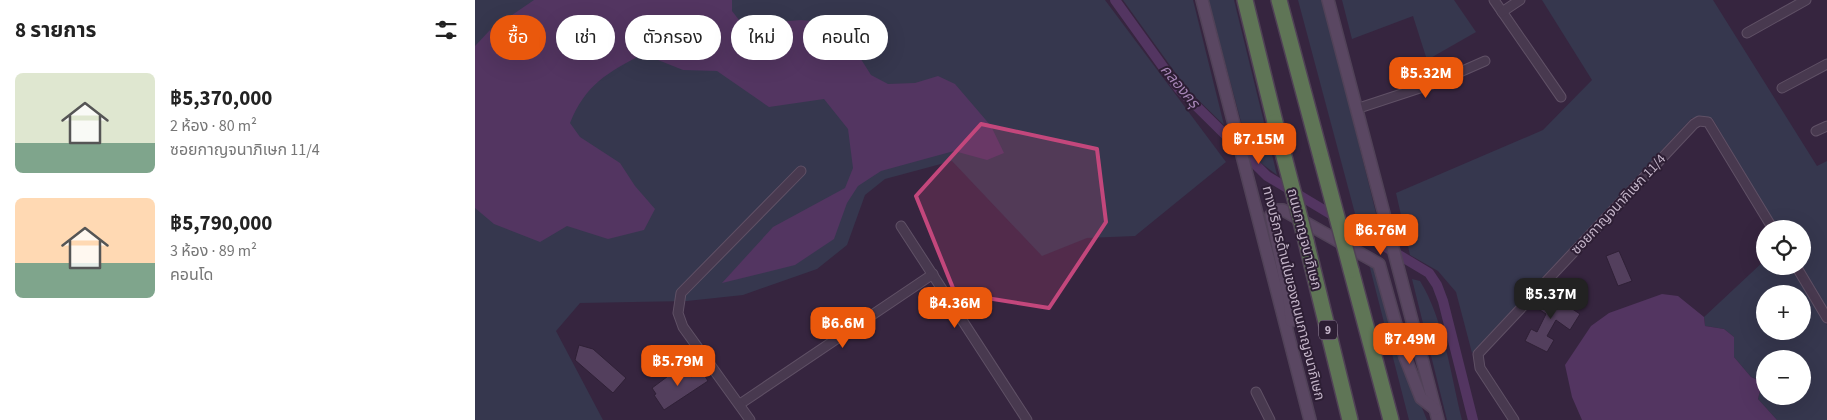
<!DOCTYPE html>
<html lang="th">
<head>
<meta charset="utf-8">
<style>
  body { margin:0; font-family:"Source Sans 3","Noto Sans Thai",sans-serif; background:#f2f2f2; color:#222; height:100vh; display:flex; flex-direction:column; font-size:19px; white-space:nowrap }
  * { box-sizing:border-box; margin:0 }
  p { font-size:16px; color:#767676 }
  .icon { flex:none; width:28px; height:28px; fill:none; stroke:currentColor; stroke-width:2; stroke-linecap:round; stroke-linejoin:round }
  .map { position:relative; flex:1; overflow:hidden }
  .drawer { display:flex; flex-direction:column; background:#fff; width:475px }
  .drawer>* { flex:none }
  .banner { position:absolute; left:15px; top:15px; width:475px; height:45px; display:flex; gap:10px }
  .tools { position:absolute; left:1281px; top:220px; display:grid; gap:10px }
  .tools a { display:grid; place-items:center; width:55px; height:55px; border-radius:50%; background:#fff; box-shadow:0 5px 20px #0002; font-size:25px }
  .price { position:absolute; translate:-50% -42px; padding:0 11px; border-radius:10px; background:#ea580c; color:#fff; font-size:16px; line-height:32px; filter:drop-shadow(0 1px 2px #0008) }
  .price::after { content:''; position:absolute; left:50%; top:30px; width:15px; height:11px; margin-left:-8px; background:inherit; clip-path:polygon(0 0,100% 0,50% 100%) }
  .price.selected { background:#222; color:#fff }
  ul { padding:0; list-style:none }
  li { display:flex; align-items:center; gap:15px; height:125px; padding:0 15px }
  li span { display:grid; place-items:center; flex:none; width:140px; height:100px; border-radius:8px; color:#555 }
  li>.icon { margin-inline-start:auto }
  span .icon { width:60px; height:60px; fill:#fffc; stroke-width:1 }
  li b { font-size:21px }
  h2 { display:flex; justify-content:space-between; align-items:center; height:60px; padding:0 15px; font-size:21px }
  .chip { padding:0 18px; border-radius:22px; background:#fff; box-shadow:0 5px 20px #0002; font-size:18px; line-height:45px }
  .chip.selected { background:#ea580c; color:#fff }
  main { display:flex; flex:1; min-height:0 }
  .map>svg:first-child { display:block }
</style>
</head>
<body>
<main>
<section class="drawer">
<h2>8 รายการ<svg class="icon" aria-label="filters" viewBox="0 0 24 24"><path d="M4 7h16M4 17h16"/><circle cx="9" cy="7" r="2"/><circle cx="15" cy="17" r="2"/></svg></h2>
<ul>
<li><span style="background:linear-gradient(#dfe7d0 70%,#7fa58c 0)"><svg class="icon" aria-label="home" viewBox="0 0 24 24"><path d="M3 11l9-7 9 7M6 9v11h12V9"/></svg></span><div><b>฿5,370,000</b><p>2 ห้อง · 80 m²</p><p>ซอยกาญจนาภิเษก 11/4</p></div></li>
<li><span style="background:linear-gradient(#ffd9b3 65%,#7fa58c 0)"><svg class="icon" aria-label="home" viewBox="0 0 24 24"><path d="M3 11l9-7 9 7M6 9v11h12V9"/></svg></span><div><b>฿5,790,000</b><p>3 ห้อง · 89 m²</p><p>คอนโด</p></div></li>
</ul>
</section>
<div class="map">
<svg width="1352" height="420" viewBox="0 0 1352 420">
  <rect width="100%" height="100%" fill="#36253f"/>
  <g fill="#36374e" fill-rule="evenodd">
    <polygon points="0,0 630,0 751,162 660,236 612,238 567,256 477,161 410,179 390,195 372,245 342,269 268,295 212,301 105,303 81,331 128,420 0,420"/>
    <polygon points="648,0 718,0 749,125 712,89"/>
    <polygon points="733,0 759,0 802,175 775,155"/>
    <polygon points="823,0 848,0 905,229 882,221"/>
    <polygon points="867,0 979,0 1001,32 952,60 938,16 877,39"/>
    <polygon points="1067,0 1238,0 1342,166 1352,161 1352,310 1326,266 1328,266 1328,229 1303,229 1237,118 1217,118 997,353 981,292 963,271 935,255 921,193 1068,130 1117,80"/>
    <path d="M1290,260v6h25l37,59v95h-50l-19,-21 4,-17 -11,-5 -17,-20v-20l-10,-8 -19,-3 -1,-9zM1290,294h38v37h-38zM1290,359h38v37h-38z"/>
    <polygon points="894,264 900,264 919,339 952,420 934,420"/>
    <path d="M937,279l8,2c24,39 31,95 42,139h-15z"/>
  </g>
  <g fill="#533561">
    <path d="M59,0h198v11l11,14 58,-5 30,3 21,22 19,30 17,9 27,-1 23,-7 17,8 36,42 13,27 -17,7 -33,-9 -73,20 -23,15 -11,17 -13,36 -39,26 -73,18 51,-56 72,-39 8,-20 -5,-39 -24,-30 -55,8 -52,-36 -34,-1 -40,-16c-36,19 -57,30 -73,69l10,14 40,26 15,23 20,23 -11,21 -36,9 -41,-13 -27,16 -46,-18 -19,-16v-162l15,-16z"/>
    <polygon points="1187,294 1203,296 1229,317 1230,326 1249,329 1259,337 1259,357 1276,377 1287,382 1283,399 1302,420 1107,420 1097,397 1090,365 1116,326 1134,313"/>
  </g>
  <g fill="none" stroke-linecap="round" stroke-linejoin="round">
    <polyline stroke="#533561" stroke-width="10" points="640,0 704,89 792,176 954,273 962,285 968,301 998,420"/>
  </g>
  <g fill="#533f5d" stroke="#2f2036">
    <polygon points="1144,251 1157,281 1143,286 1131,256"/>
    <polygon points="1070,291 1105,314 1095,330 1081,320 1072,336 1079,340 1072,352 1050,341 1056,329 1062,332 1071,314 1059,306"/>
    <polygon points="104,345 118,349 151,378 138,393 100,360"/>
    <polygon points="208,365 216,377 226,370 233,381 189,410 179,395 181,394 177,388"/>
  </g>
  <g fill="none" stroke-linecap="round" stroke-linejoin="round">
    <defs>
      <g id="minor">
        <polyline points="1019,0 1086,97"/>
        <polyline points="1027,12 1045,0"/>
        <polyline points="1272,33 1331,0"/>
        <polyline points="1307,88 1352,64"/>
        <polyline points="881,109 960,83 1010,61"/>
        <polyline points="1341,131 1352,126"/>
        <polyline points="426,226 552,420"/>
        <polyline points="1321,266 1352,318"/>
        <polyline points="781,392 795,420"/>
        <polyline points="265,404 458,274"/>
        <polyline points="275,420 208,327 203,313 206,293 326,171"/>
        <polyline points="1039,420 1005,368 1003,354 1219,124 1224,121 1233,122 1298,229"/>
      </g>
      <g id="secondary">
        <polyline points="727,0 835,420"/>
        <polyline points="853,0 963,420"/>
        <polyline points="816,321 814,298 796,215 802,210 808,210 904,264 930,357 946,398 960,409"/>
      </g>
      <g id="motorway">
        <polyline points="770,0 800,122"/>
        <polyline points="804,0 847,161"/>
        <polyline points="831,241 875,420"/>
        <polyline points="876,270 916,420"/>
      </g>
    </defs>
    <use href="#minor" stroke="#605166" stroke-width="11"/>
    <use href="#secondary" stroke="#514258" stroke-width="14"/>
    <use href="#motorway" stroke="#504156" stroke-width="18"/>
    <use href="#minor" stroke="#48394f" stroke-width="9"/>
    <use href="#secondary" stroke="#5a4762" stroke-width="11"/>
    <use href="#motorway" stroke="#5f7556" stroke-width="15"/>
    <defs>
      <g id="motorway-bridge">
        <polyline points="800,122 831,241"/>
        <polyline points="847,161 876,270"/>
      </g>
    </defs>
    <use href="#motorway-bridge" stroke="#504156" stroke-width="18" stroke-linecap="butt"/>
    <use href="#motorway-bridge" stroke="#5f7556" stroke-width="15"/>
  </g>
  <path fill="#c3477c" fill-opacity="0.2" stroke="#c3477c" stroke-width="4" stroke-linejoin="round" d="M506,124l116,25 9,73 -57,86 -94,-15 -39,-97z"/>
  <g text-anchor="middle" stroke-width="4" stroke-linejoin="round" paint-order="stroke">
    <rect fill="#2d1e34" stroke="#97889c" stroke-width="1" x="844" y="320.5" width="18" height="19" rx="4"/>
    <g font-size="12" font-weight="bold" fill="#c4b5c9">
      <text x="853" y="334">9</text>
    </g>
    <g font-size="14" fill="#c4b5c9" stroke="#2d1e34">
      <text transform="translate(1143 204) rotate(-47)" y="5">ซอยกาญจนาภิเษก 11/4</text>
      <text transform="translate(830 239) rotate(76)" y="5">ถนนกาญจนาภิเษก</text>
      <text transform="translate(819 293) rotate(76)" y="5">ทางบริการด้านในของถนนกาญจนาภิเษก</text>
    </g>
    <g font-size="15" font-style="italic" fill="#a584b5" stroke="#2d1e34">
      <text transform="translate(705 86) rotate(50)" y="5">คลองครุ</text>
    </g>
  </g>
</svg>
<div class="tools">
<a><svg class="icon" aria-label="locate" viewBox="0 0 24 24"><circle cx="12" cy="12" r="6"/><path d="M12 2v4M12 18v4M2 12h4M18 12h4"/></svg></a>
<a>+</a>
<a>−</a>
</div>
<b class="price" style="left:951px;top:99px">฿5.32M</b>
<b class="price" style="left:784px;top:165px">฿7.15M</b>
<b class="price" style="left:906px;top:256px">฿6.76M</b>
<b class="price selected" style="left:1076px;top:320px">฿5.37M</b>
<b class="price" style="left:480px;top:329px">฿4.36M</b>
<b class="price" style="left:368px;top:349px">฿6.6M</b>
<b class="price" style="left:935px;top:365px">฿7.49M</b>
<b class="price" style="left:203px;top:387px">฿5.79M</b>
<div class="banner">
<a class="chip selected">ซื้อ</a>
<a class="chip">เช่า</a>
<a class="chip">ตัวกรอง</a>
<a class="chip">ใหม่</a>
<a class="chip">คอนโด</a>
</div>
</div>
</main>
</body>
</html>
